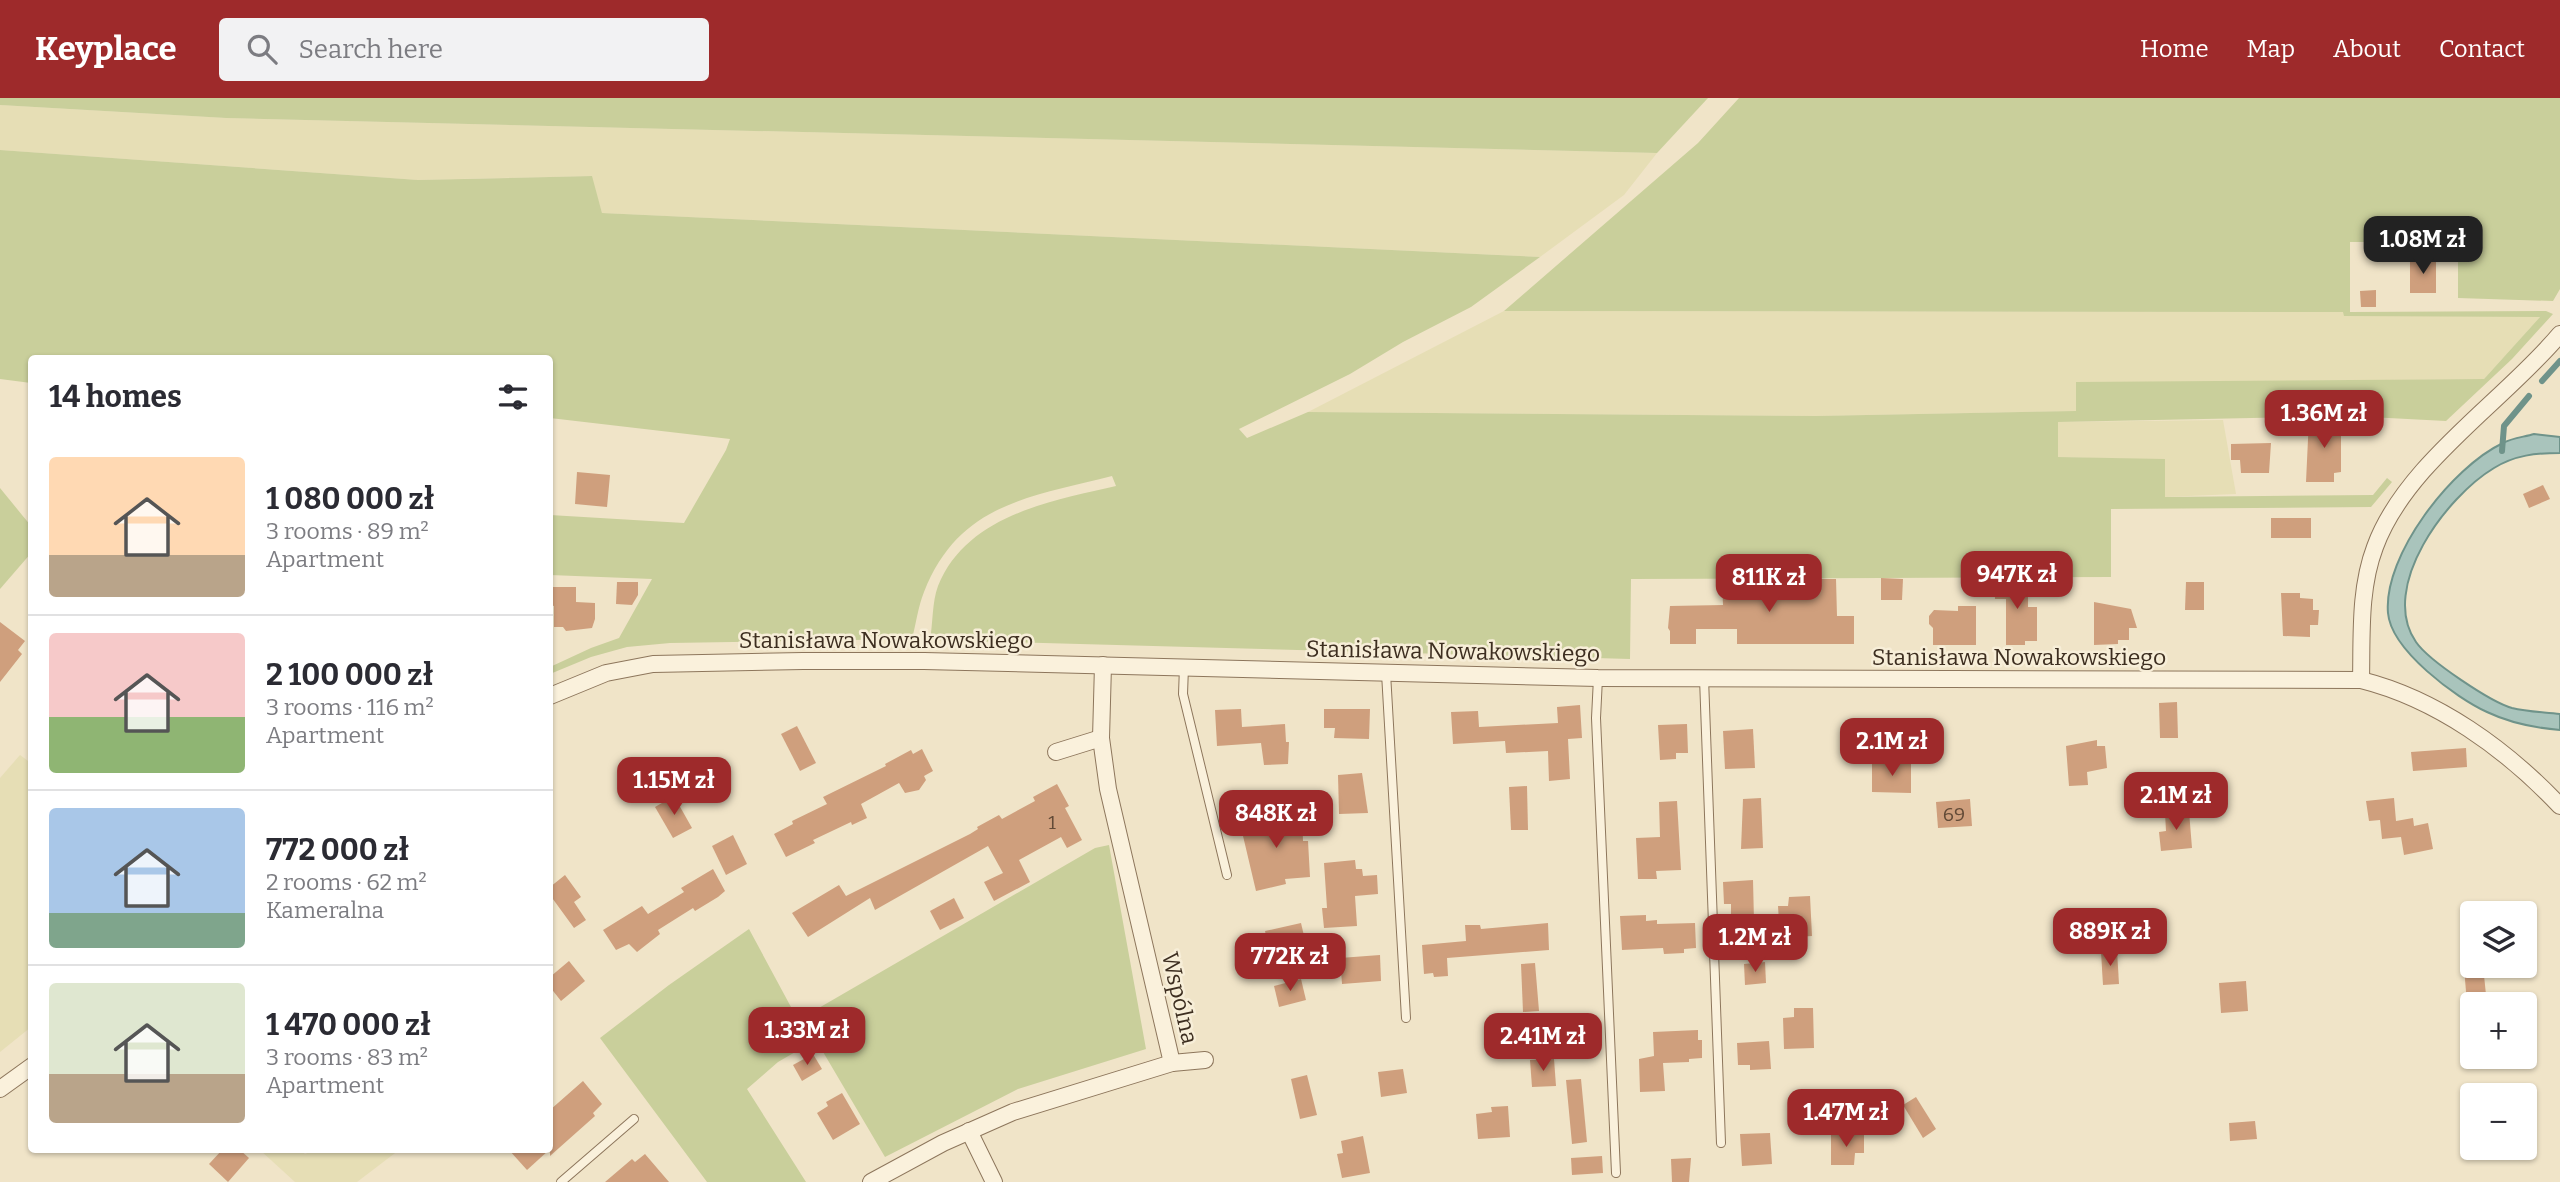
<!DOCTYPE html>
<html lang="en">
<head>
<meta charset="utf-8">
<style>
  body { margin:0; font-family:Bitter,serif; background:#f2f2f3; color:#2b2b33; height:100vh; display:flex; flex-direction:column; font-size:26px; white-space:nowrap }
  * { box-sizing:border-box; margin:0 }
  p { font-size:23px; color:#7c7c81 }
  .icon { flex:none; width:38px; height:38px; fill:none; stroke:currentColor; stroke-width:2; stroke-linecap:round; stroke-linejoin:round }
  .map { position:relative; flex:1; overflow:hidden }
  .panel { position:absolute; left:28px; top:257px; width:525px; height:798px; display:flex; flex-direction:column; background:#fff; border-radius:7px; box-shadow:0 2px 5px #0004 }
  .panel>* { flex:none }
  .buttons { position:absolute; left:2460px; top:803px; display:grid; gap:14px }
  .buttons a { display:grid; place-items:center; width:77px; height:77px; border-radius:7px; background:#fff; box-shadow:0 2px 5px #0004; font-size:35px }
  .price { position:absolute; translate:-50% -60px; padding:0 16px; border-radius:14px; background:#9e2a2b; color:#fff; font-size:23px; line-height:46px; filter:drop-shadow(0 2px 4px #0008) }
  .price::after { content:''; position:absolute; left:50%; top:42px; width:21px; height:16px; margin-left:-10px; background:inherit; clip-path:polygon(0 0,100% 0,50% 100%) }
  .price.active { background:#222; color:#fff }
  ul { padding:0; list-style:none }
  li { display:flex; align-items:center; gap:21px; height:175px; padding:0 21px }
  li+li { border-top:2px solid #e1e1e2 }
  li span { display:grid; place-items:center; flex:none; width:196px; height:140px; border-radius:7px; color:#555 }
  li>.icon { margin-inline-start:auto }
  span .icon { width:84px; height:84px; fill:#fffc; stroke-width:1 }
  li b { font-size:30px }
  h2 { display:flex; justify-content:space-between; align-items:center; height:84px; padding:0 21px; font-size:30px }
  header { display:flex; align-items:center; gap:42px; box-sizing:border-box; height:98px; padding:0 35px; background:#9e2a2b; color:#fff }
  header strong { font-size:33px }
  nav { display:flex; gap:38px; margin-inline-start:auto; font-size:24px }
  .search { width:490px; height:63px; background:#f2f2f3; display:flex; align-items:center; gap:18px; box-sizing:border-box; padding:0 24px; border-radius:7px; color:#7c7c81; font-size:26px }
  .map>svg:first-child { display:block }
</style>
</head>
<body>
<header>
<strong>Keyplace</strong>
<div class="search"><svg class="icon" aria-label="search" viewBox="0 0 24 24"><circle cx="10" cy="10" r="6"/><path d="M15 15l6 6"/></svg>Search here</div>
<nav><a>Home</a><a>Map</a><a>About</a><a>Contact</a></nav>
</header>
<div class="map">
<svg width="2560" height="1084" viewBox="0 0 2560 1084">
  <rect width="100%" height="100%" fill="#f0e4c8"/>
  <g fill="#e6deb5">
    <polygon points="0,7 226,20 1657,55 1624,97 1540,159 602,115 591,78 418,82 0,52"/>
    <polygon points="1504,213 2344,214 2344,218 2541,218 2484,281 2076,285 2077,313 1816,318 1308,314"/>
    <polygon points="2223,322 2236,396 2164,399 2165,362 2058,359 2058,324"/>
    <polygon points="20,657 32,666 31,929 0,954 0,680"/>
    <polygon points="260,1052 300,1052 305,1056 314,1052 399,1052 357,1084 295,1084"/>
  </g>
  <g fill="#c9cf9b">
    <polygon points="0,0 1708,0 1657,55 226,20 0,7"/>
    <path d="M1739,0h821v191l-7,12 -95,-3v-56h-108v70l196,-1 7,3 -41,45 -66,62 -96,-5 -292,6v35l107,2v38l208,-2 14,-17 5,4 -21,25 -260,2v68l-480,2 -1,80 -700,-19c3,-17 2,-38 8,-54 29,-71 113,-85 178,-100l-4,-10c-82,21 -153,27 -188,116 -6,15 -8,32 -12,47l-242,4 -43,4 -36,10 -41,17v-7l41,-19 28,-10 33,-59 -102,-4v-60l134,8 42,-73 4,-11 -180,-21v-59h-518l-1,24 -31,-4v-229l418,30 174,-4 10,37 938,44 -69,50 -68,35 -53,32 -111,55 8,9 61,-26 508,4 260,-5v-29l408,-3 56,-62 -196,-1 -1,-4 -839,-1 194,-168z"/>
    <polygon points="0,390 31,428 32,454 0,491"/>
    <polygon points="1109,747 1146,951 1018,991 885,1059 816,942 778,964 747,991 806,1084 707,1084 600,940 669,887 749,831 798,922 1095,750"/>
  </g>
  <path fill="#a9c4bc" stroke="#6f938a" stroke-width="2" d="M2534,336l26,3v16c-24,0 -45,2 -66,15 -47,28 -116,119 -78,174 13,19 75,60 96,66 16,4 32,4 48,6v16c-24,-2 -50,-7 -73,-18 -31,-14 -96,-62 -99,-99 -5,-58 64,-146 115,-170 9,-5 21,-6 31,-9z"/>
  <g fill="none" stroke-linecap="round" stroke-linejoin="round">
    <g stroke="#6f938a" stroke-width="6">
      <polyline points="2542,283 2560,263"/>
      <polyline points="2502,353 2504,328 2529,298"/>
    </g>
  </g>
  <g fill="#cf9f7d">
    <rect x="2410" y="161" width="26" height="34"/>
    <polygon points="2376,192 2376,209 2361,209 2360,193"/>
    <polygon points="2309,320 2341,320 2341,374 2334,375 2334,384 2306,384"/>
    <polygon points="2271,345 2269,375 2241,375 2240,362 2231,362 2231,346"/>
    <polygon points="577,374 610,377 607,409 575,406"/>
    <polygon points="2543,387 2550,401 2529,410 2523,396"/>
    <rect x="2271" y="420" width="40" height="20"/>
    <polygon points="1881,480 1903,481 1902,502 1881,502"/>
    <polygon points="1722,481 1836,481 1837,518 1854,518 1854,546 1737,546 1737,531 1696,531 1696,546 1670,546 1670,533 1668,530 1670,508 1723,507"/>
    <polygon points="1994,481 2028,481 2028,509 2037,509 2037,543 2025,543 2025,547 2006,547 2006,501 1995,501"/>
    <polygon points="617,484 638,484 638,497 632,507 616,506"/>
    <polygon points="2186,484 2204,484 2204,512 2185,512"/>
    <polygon points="550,489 576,489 576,504 595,505 595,521 592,530 566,533 563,529 554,529 554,508 550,507"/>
    <polygon points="2281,495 2300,495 2300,500 2313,501 2313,512 2319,512 2318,527 2310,527 2310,539 2283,538"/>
    <polygon points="2094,504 2131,511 2137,530 2129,530 2129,542 2118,542 2118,546 2094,547"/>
    <polygon points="1958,508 1976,508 1976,547 1933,547 1933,530 1929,526 1929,518 1934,512 1958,513"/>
    <polygon points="0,524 25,543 18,552 22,556 0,584"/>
    <polygon points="2177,604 2178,640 2160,640 2159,605"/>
    <polygon points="1580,607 1582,640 1568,641 1570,681 1549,683 1548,653 1506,655 1505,643 1453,646 1451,614 1478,613 1479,629 1558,625 1557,609"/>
    <polygon points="1241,611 1242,629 1285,626 1286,644 1289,644 1288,666 1264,667 1261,645 1217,648 1215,612"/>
    <polygon points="1324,611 1370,611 1369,641 1334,640 1335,630 1324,630"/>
    <polygon points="1687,626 1688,655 1676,655 1676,661 1660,662 1658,627"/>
    <polygon points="797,628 816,665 800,673 781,636"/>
    <polygon points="1753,631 1755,670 1725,671 1723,633"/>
    <polygon points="2097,642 2097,648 2105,648 2107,670 2087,674 2088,687 2069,688 2066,648"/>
    <polygon points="2466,650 2467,669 2413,673 2411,654"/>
    <polygon points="922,651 933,673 924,678 926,682 919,692 905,695 899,685 861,706 867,720 852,727 851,724 813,742 815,745 786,759 774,736 793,726 792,723 827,706 823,699 886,668 885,666 911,652 913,656"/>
    <polygon points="1872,664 1911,665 1911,695 1872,694"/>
    <polygon points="1362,675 1368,715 1339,716 1338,677"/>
    <polygon points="1057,686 1069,708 1065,710 1082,742 1067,750 1061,739 1019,762 1030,784 994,803 984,784 1003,775 988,748 875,812 870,800 808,839 792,815 839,787 846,798 970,736 978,731 977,729 999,717 1002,721 1035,703 1033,699"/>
    <polygon points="1527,688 1528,732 1511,732 1509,689"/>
    <polygon points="674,698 692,730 673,740 655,709"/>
    <polygon points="1761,700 1763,750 1741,751 1743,701"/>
    <polygon points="2394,700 2396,723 2413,720 2414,728 2428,725 2433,751 2404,757 2401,739 2382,741 2380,722 2369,723 2366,703"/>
    <polygon points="1970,701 1972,728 1938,730 1936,704"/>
    <polygon points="1677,703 1681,772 1656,773 1657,781 1638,781 1636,740 1660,739 1659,704"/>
    <polygon points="2189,713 2192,750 2161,753 2159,734 2166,733 2165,715"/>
    <polygon points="1302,716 1303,743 1308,743 1310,779 1285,781 1286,786 1256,793 1239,721"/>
    <polygon points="733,737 747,766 726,777 712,748"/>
    <polygon points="1355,762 1356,771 1362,771 1363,778 1377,777 1378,796 1355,798 1357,828 1324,830 1322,810 1327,810 1324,765"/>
    <polygon points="713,771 725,793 718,799 695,813 693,810 658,832 660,836 637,854 629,846 616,852 603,832 642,808 648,816 684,794 681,790"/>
    <polygon points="565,777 581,799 574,804 586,822 574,830 550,797 550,789"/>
    <polygon points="1753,782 1754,823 1731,824 1731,806 1724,806 1723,784"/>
    <polygon points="1810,798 1812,838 1780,840 1778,808 1788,808 1789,799"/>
    <polygon points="954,800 964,820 940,832 930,813"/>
    <polygon points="1646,817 1646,823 1657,822 1657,826 1695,825 1696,850 1684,851 1684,855 1664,856 1663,850 1622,852 1620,818"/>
    <polygon points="1301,825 1305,842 1269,851 1265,833"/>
    <polygon points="1548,825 1549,852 1447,860 1448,878 1434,879 1433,875 1424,876 1422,847 1466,843 1465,827 1480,827 1481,831"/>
    <polygon points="2117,852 2119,886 2103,887 2101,854"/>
    <polygon points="1380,857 1381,883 1342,886 1340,860"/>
    <polygon points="569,863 585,883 561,903 550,889 550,879"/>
    <polygon points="1765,864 1766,885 1745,887 1744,866"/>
    <polygon points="1535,865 1539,913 1523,914 1521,866"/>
    <polygon points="2483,868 2487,906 2467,906 2464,869"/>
    <polygon points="1301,881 1306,902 1279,909 1274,888"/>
    <polygon points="2246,883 2248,913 2221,915 2219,885"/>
    <polygon points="1794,910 1813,910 1814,950 1784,951 1783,920 1794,919"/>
    <polygon points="1698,932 1698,942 1702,942 1702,960 1689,961 1689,964 1663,965 1665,993 1640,994 1639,961 1654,958 1653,934"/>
    <polygon points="1769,943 1771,971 1750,972 1750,967 1738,967 1737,945"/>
    <polygon points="813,956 822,971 802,983 793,967"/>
    <polygon points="1554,961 1556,988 1532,989 1530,962"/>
    <polygon points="1403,971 1407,995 1381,999 1378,974"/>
    <polygon points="1307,977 1317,1017 1300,1021 1291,981"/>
    <polygon points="1581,981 1587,1044 1572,1046 1566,982"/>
    <polygon points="583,983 602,1006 593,1015 595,1018 550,1058 550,1012"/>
    <polygon points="842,995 860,1026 833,1042 817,1015 828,1008 826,1004"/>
    <polygon points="1916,999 1936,1031 1923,1040 1903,1007"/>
    <polygon points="1508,1008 1510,1039 1478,1041 1476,1016 1492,1014 1491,1009"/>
    <polygon points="2255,1023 2257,1041 2230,1043 2229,1025"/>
    <polygon points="1770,1035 1772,1066 1742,1068 1740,1036"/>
    <polygon points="1831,1037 1864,1037 1864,1055 1855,1055 1854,1067 1831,1067"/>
    <polygon points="1363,1038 1370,1075 1342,1080 1337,1056 1343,1055 1341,1043"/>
    <polygon points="222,1052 240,1052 249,1060 228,1084 209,1066"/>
    <polygon points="509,1052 549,1052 527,1072"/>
    <polygon points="645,1056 669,1084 605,1084 632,1061 635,1064"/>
    <polygon points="1602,1058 1603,1075 1572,1077 1571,1060"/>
    <polygon points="1691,1060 1689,1084 1672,1084 1671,1061"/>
  </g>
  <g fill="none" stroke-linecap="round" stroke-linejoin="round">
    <defs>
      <g id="lane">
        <polyline points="1184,569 1183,596 1227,777"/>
        <polyline points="1386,575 1406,920"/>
        <polyline points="1598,580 1596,620 1616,1075"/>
        <polyline points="1704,580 1721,1045"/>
        <polyline points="561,1084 634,1021"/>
      </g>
      <g id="street">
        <path d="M2361,582c1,-44 -2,-91 14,-133 30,-83 129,-146 185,-213"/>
        <path d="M550,598l56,-23 47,-9 150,-3h121l674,17 763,2c76,19 145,69 199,126"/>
        <polyline points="1056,654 1101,640"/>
        <polyline points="1172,965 1205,962"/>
        <polyline points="0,991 32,968"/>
        <polyline points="969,1033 994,1084"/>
        <polyline points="871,1084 943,1045 1013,1014 1172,965 1108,691 1101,640 1103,567"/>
      </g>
    </defs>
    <use href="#lane" stroke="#8d765c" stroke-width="10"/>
    <use href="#street" stroke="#8d765c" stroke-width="18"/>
    <use href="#lane" stroke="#faf1dc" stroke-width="8"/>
    <use href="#street" stroke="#faf1dc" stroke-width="16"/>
  </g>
  <g text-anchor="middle" stroke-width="5" stroke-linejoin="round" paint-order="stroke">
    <g font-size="19" fill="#624a37">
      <text x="1954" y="723">69</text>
      <text x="1052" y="731">1</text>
    </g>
    <g font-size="23" fill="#3d2e20" stroke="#f7eed8">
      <text x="886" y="550">Stanisława Nowakowskiego</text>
      <text transform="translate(1453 553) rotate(1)" y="8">Stanisława Nowakowskiego</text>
      <text x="2019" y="567">Stanisława Nowakowskiego</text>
      <text transform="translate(1180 900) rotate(77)" y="8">Wspólna</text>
    </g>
  </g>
</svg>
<div class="buttons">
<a><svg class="icon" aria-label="layers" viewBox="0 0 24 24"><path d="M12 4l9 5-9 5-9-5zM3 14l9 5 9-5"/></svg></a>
<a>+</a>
<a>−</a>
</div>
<b class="price active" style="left:2423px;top:178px">1.08M zł</b>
<b class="price" style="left:2324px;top:352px">1.36M zł</b>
<b class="price" style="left:2017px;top:513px">947K zł</b>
<b class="price" style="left:1769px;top:516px">811K zł</b>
<b class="price" style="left:1892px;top:680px">2.1M zł</b>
<b class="price" style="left:674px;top:719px">1.15M zł</b>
<b class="price" style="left:2176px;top:734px">2.1M zł</b>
<b class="price" style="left:1276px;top:752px">848K zł</b>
<b class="price" style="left:2110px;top:870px">889K zł</b>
<b class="price" style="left:1755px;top:876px">1.2M zł</b>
<b class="price" style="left:1290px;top:895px">772K zł</b>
<b class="price" style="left:807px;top:969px">1.33M zł</b>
<b class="price" style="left:1543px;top:975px">2.41M zł</b>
<b class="price" style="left:1846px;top:1051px">1.47M zł</b>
<section class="panel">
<h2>14 homes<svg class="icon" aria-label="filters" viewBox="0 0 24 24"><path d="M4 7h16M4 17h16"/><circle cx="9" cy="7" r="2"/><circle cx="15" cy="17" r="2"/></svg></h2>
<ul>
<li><span style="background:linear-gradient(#ffd9b3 70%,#b9a48a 0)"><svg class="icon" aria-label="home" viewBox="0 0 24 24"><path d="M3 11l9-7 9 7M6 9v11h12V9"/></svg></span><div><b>1 080 000 zł</b><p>3 rooms · 89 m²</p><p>Apartment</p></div></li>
<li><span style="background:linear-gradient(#f6c9c9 60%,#8fb573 0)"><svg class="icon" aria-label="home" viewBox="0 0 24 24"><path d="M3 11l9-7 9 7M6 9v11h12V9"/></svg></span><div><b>2 100 000 zł</b><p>3 rooms · 116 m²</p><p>Apartment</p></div></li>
<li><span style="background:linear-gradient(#a9c7e8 75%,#7fa58c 0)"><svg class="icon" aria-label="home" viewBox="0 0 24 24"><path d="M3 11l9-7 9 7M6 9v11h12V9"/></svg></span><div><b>772 000 zł</b><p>2 rooms · 62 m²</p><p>Kameralna</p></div></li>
<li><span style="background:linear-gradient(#dfe7d0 65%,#b9a48a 0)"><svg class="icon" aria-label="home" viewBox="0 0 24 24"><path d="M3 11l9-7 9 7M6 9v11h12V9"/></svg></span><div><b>1 470 000 zł</b><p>3 rooms · 83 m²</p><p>Apartment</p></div></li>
</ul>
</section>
</div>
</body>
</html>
